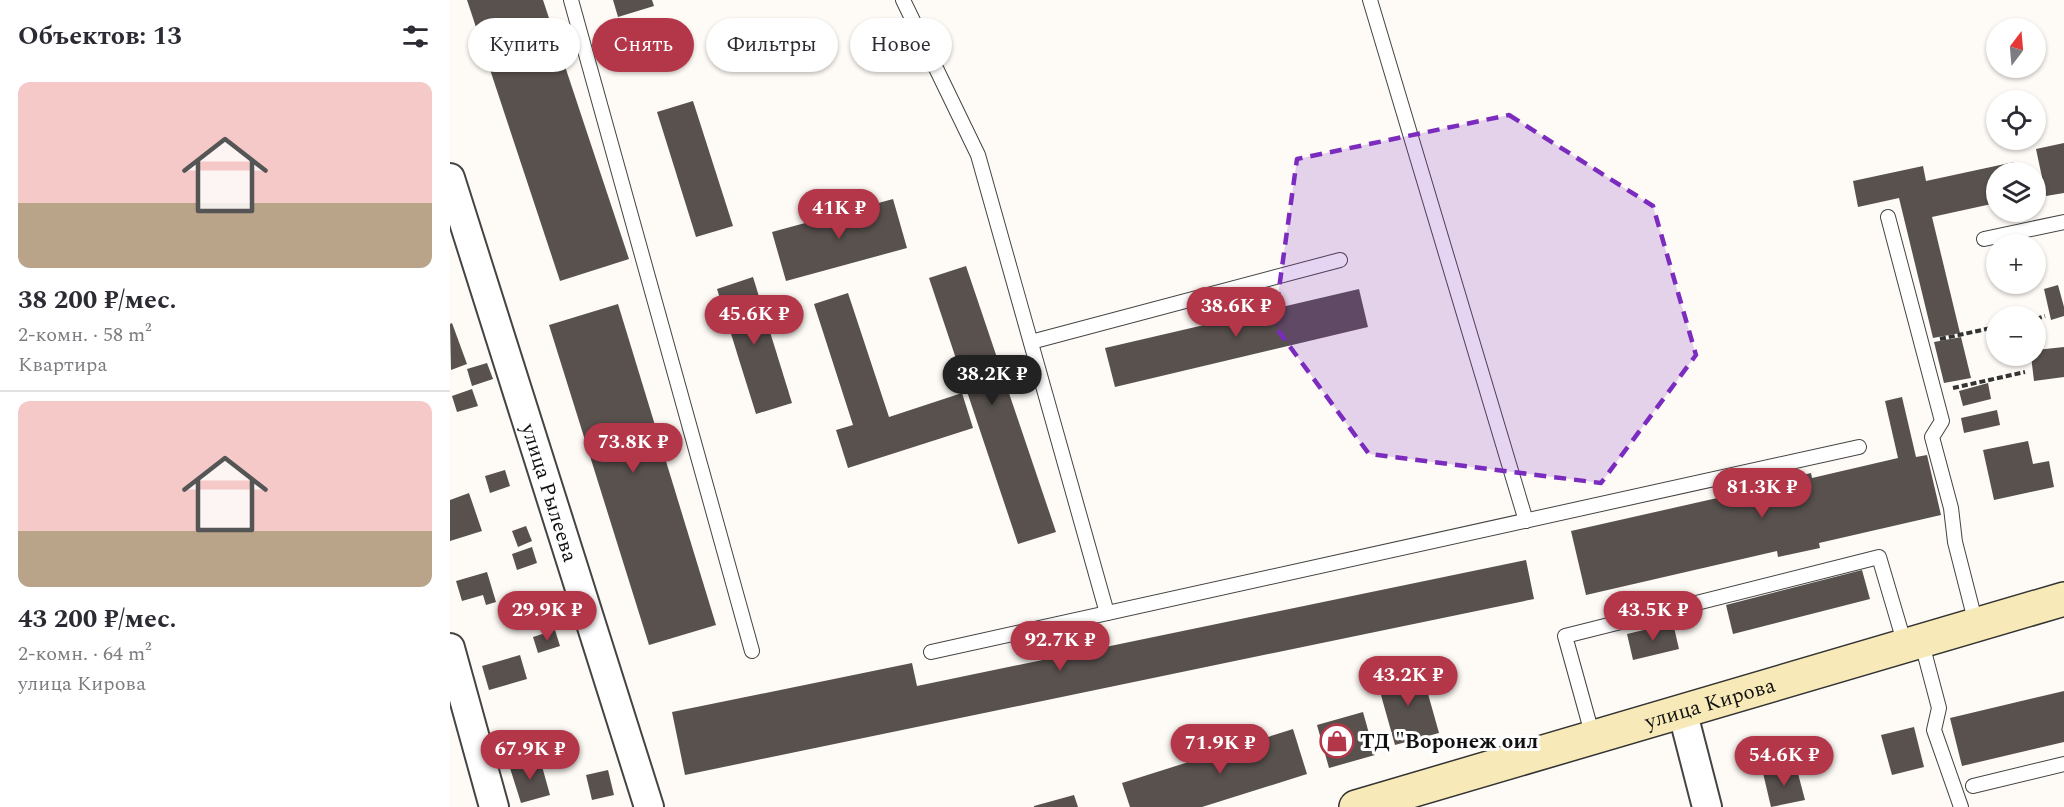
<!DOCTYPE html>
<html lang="ru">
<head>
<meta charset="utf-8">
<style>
  body { margin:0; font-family:Spectral,serif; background:#f7f7f7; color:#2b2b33; height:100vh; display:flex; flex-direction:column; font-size:22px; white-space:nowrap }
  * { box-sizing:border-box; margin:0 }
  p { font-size:20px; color:#7c7c81 }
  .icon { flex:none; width:33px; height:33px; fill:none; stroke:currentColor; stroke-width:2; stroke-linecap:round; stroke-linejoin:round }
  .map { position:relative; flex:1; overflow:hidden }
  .panel { display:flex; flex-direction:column; background:#fff; width:450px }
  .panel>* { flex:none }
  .guide { position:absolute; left:18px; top:18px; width:570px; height:54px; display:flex; gap:12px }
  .needle { width:39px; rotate:16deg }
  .buttons { position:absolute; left:1536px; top:18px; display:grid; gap:12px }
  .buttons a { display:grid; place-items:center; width:60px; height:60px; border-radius:50%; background:#fff; box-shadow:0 2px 4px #0004; font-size:30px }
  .price { position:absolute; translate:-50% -51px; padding:0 14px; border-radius:21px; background:#b33749; color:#fff; font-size:20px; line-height:39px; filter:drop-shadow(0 2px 3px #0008) }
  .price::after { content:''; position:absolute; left:50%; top:36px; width:18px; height:14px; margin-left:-9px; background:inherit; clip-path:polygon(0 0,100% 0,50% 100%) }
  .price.current { background:#222; color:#fff }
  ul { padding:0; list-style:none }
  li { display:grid; align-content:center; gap:12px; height:318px; padding:0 18px }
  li+li { border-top:2px solid #e1e1e2 }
  li span { display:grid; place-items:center; height:186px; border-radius:12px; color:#555 }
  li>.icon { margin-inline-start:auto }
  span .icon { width:108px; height:108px; fill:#fffc; stroke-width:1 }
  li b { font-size:26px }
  h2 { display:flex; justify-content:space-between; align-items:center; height:72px; padding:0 18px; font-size:26px }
  .tag { padding:0 21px; border-radius:27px; background:#fff; box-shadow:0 2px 4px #0004; font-size:21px; line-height:54px }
  .tag.current { background:#b33749; color:#fff }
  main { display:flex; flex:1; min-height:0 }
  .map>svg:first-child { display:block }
</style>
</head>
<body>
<main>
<section class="panel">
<h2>Объектов: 13<svg class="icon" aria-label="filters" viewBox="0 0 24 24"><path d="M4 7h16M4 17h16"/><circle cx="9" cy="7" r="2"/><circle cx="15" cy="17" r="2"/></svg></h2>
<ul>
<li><span style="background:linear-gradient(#f6c9c9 65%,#b9a48a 0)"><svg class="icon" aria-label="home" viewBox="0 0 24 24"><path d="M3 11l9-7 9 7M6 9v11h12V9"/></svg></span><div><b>38 200 ₽/мес.</b><p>2-комн. · 58 m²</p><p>Квартира</p></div></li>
<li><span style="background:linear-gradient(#f6c9c9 70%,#b9a48a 0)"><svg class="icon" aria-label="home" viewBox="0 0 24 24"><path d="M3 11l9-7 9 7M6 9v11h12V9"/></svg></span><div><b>43 200 ₽/мес.</b><p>2-комн. · 64 m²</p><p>улица Кирова</p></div></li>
</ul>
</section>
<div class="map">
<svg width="1614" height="807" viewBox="0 0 1614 807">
  <rect width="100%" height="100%" fill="#fefbf6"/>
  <g fill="#58514e">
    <polygon points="17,0 93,0 179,259 110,281"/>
    <polygon points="163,0 202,0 204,6 168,17"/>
    <polygon points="243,101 283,226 246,237 207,112"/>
    <polygon points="1614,143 1614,193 1596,196 1586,149"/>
    <polygon points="1564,162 1566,172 1546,172 1546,203 1482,217 1510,333 1483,338 1449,198 1408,207 1403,181 1473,166 1476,181"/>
    <polygon points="443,199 457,248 336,281 322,232"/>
    <polygon points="516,266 606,532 568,544 479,278"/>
    <polygon points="303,277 342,403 306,414 267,289"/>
    <polygon points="1608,285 1614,307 1614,316 1601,320 1594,289"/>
    <polygon points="909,289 918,327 665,387 655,348"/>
    <polygon points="398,293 439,417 512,393 523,428 398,468 386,430 403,425 364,304"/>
    <polygon points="168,304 266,625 199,645 99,325"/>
    <polygon points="2,323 17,364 1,370 0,324"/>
    <polygon points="1511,337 1521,378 1494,383 1484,342"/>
    <polygon points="1614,347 1614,377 1584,381 1581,356 1586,356 1586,350"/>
    <polygon points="37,363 43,379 22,386 17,369"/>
    <polygon points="1538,383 1541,399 1513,406 1509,391"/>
    <polygon points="22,389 28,406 7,412 2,396"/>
    <polygon points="1452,397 1466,457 1477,455 1491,515 1369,543 1370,548 1328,557 1327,551 1136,595 1121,531 1316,487 1315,484 1361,473 1362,478 1448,458 1435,401"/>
    <polygon points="1547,410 1550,425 1514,433 1511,418"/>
    <polygon points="1578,441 1583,464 1599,461 1604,487 1544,500 1533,450"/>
    <polygon points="55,470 60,486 40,493 35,476"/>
    <polygon points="19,493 32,531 0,541 0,500"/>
    <polygon points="76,526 82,541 68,547 62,531"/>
    <polygon points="82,547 87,563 67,570 62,554"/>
    <polygon points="1076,560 1084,599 235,775 222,712 462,663 467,686"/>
    <polygon points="1412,570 1420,599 1283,634 1276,605"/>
    <polygon points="37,572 46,602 36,605 33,595 12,601 6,581"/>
    <polygon points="1223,623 1229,649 1183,660 1177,634"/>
    <polygon points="105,630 110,646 88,653 83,637"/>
    <polygon points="70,655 77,679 39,690 32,666"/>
    <polygon points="971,669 989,733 945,745 927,681"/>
    <polygon points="1614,691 1614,742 1512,766 1500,718"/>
    <polygon points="913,712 925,755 879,768 867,725"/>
    <polygon points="1464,727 1474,767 1442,775 1431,735"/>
    <polygon points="843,729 857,774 752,807 680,807 672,783"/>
    <polygon points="90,759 100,795 71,803 60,768"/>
    <polygon points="1346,766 1355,800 1321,807 1313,773"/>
    <polygon points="158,770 164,795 142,800 136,775"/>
    <polygon points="624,795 628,807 584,807 584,806"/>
  </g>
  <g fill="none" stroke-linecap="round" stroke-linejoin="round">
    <defs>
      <g id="service">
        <polyline points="121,0 302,651"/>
        <polyline points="453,0 528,155 657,613"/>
        <polyline points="920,0 1076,521"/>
        <polyline points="1438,217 1492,421 1482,437 1501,508 1505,542 1526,624"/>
        <polyline points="1534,239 1614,222"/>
        <polyline points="581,342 890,260"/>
        <polyline points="1471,640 1489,708 1484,730 1511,807"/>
        <polyline points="481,652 1409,447"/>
        <polyline points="1143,737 1115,636 1429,557 1455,645"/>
        <polyline points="1523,786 1614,764"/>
      </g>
      <g id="minor">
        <path id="s1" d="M0,178l199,629"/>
        <polyline points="0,648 44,807"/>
        <polyline points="1232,710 1257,807"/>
      </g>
      <g id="secondary">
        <path id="s2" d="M906,807l708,-208"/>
      </g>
    </defs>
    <use href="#service" stroke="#444" stroke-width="16"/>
    <use href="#minor" stroke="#444" stroke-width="32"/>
    <use href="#secondary" stroke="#333" stroke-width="36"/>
    <g stroke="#333" stroke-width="4" stroke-dasharray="6 3" stroke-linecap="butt">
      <polyline points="1586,319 1595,316"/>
      <polyline points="1490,339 1546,327"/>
      <polyline points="1503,388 1575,372"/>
    </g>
    <use href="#service" stroke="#fff" stroke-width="14"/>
    <use href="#minor" stroke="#fff" stroke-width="28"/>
    <use href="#secondary" stroke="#f7eab8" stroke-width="33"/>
  </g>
  <path fill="#7b2cbf" fill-opacity="0.2" stroke="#7b2cbf" stroke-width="4.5" stroke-dasharray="12 8" stroke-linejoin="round" d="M1059,115l144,91 43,149 -95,128 -232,-29 -95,-129 23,-166z"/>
  <defs>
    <symbol id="shop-ring" viewBox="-11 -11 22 22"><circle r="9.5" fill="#fff" stroke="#b33749" stroke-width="1.5"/><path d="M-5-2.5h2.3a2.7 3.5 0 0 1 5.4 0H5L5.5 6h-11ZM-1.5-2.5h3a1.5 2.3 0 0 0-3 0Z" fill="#b33749"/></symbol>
  </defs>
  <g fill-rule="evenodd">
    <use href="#shop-ring" x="868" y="722" width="38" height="38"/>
  </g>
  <g text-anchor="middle" stroke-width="6" stroke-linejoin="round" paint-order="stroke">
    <g font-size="21" fill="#111" stroke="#fff">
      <text dy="7" stroke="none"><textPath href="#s1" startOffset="330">улица Рылеева</textPath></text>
      <text dy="7" stroke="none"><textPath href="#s2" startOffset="369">улица Кирова</textPath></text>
    </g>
    <g font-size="21" font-weight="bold" fill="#111" stroke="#fff" text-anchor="start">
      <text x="910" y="748">ТД "Воронеж оил</text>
    </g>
  </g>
</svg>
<div class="buttons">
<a><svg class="needle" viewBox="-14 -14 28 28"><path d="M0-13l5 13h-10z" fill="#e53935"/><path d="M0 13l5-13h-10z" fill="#7c7c81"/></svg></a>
<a><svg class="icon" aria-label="locate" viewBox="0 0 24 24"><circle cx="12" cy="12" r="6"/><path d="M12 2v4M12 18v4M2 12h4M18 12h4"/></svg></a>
<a><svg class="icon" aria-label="layers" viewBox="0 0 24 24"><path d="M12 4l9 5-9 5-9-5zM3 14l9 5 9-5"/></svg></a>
<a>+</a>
<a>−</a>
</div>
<b class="price" style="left:389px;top:240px">41K ₽</b>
<b class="price" style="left:786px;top:338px">38.6K ₽</b>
<b class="price" style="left:304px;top:346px">45.6K ₽</b>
<b class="price current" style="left:542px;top:406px">38.2K ₽</b>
<b class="price" style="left:183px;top:474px">73.8K ₽</b>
<b class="price" style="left:1312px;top:519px">81.3K ₽</b>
<b class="price" style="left:97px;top:642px">29.9K ₽</b>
<b class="price" style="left:1203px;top:642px">43.5K ₽</b>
<b class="price" style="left:610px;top:672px">92.7K ₽</b>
<b class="price" style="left:958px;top:707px">43.2K ₽</b>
<b class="price" style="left:770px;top:775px">71.9K ₽</b>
<b class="price" style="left:80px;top:781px">67.9K ₽</b>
<b class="price" style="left:1334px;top:787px">54.6K ₽</b>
<div class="guide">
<a class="tag">Купить</a>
<a class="tag current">Снять</a>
<a class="tag">Фильтры</a>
<a class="tag">Новое</a>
</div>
</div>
</main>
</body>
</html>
